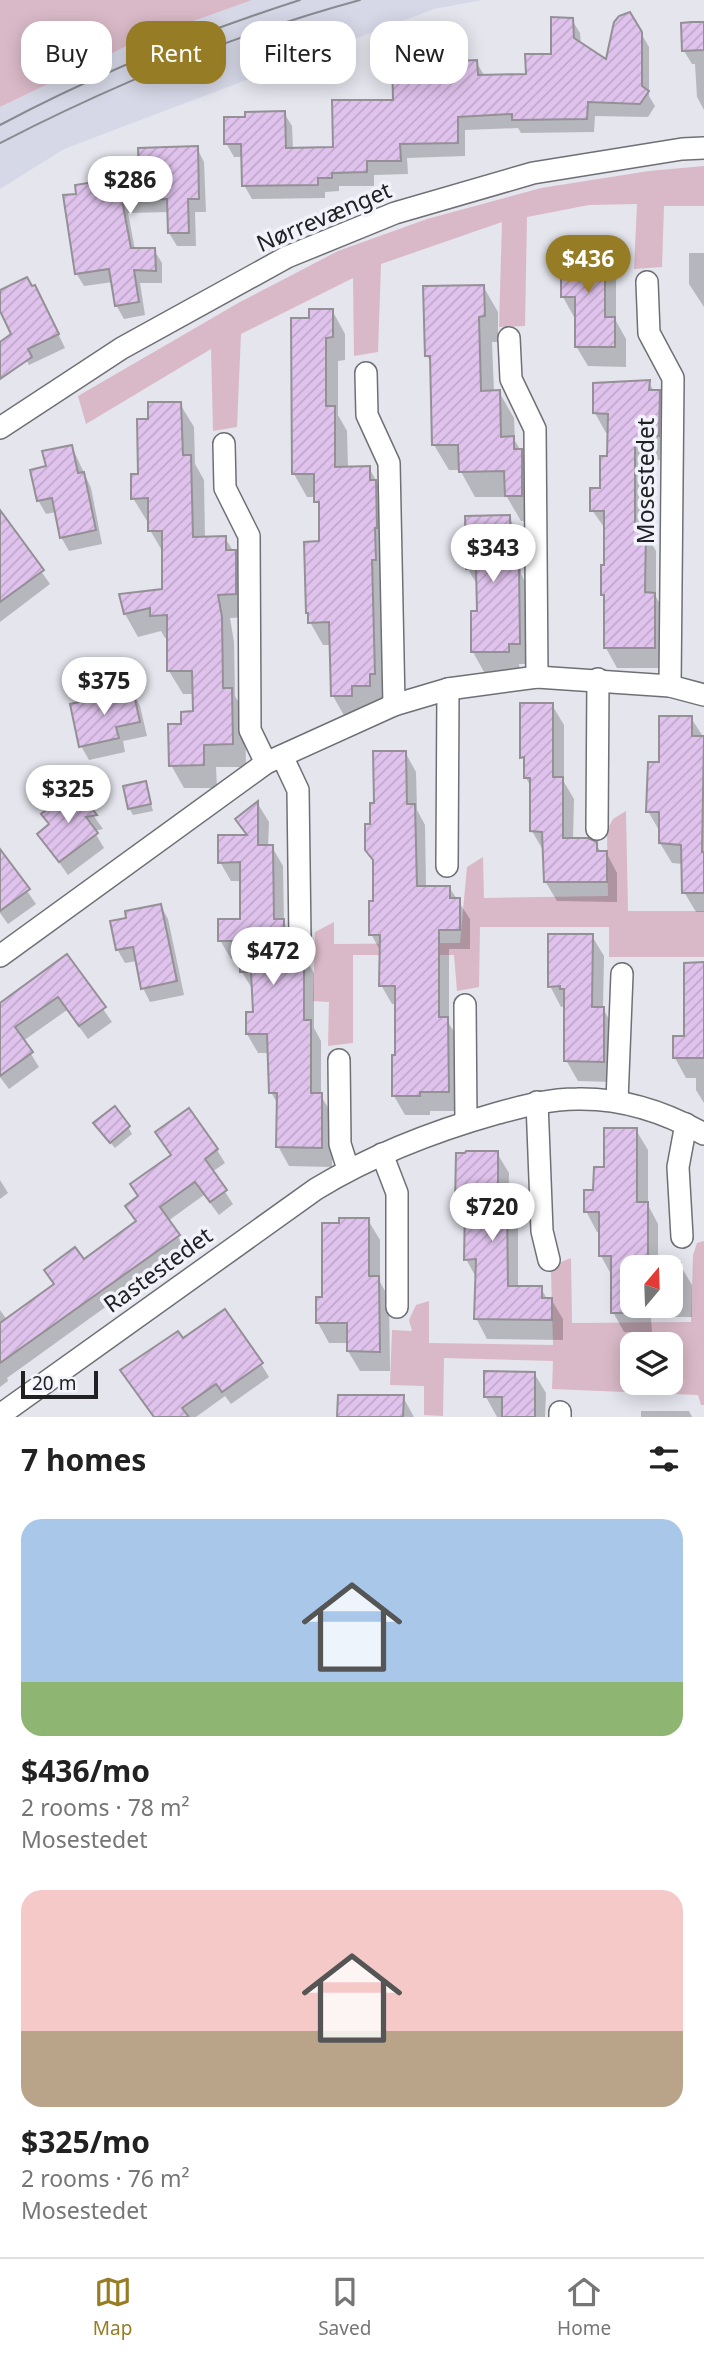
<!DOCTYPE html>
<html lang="en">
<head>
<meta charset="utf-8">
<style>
  body { margin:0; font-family:"Noto Sans",sans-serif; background:#f2f2f2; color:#222; height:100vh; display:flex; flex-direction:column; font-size:26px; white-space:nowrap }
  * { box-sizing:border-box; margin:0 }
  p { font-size:23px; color:#767676 }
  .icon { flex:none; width:38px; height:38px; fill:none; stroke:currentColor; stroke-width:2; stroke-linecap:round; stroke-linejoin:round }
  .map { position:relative; height:1417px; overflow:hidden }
  .drawer { display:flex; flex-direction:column; background:#fff; flex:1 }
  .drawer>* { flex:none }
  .banner { position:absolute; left:21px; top:21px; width:663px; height:63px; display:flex; gap:14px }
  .needle { width:46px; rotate:19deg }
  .tools { position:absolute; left:620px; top:1255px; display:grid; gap:14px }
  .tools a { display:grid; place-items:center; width:63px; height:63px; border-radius:14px; background:#fff; box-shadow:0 4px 18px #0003; font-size:35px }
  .scale { position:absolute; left:21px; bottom:18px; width:77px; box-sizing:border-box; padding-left:7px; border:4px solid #212124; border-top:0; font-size:19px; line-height:24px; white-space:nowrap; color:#212124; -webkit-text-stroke:5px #f1f2fa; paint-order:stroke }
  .price { position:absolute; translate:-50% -60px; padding:0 16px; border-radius:24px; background:#fff; color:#222; font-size:23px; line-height:46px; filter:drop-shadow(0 2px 4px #0008) }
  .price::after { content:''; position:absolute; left:50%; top:42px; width:21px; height:16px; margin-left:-10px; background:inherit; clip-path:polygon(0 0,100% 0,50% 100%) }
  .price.current { background:#967d25; color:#fff }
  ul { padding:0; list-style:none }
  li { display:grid; align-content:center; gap:14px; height:371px; padding:0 21px }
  li span { display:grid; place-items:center; height:217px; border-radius:21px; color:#555 }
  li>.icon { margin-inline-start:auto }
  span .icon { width:126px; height:126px; fill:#fffc; stroke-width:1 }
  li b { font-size:30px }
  h2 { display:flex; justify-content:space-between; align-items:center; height:84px; padding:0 21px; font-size:30px }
  .chip { padding:0 24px; border-radius:21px; background:#fff; box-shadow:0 4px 18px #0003; font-size:24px; line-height:63px }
  .chip.current { background:#967d25; color:#fff }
  .tabs { display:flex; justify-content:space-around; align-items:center; height:98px; border-top:2px solid #e0e0e0; background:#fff; font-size:19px; color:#767676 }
  .tabs a { display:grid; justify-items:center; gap:4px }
  .tabs .current { color:#967d25 }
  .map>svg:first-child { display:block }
</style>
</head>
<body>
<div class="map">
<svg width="704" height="1417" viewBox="0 0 704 1417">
  <defs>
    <pattern id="building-hatch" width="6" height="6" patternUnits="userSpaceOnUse" patternTransform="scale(1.75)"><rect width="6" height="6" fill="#e0c3ed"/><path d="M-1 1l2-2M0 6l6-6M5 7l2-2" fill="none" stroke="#c0a7cb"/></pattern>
  </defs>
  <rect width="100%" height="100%" fill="#e4e5ed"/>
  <polygon fill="#d6d8e7" points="252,0 482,0 434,9 64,149 0,189 0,107 135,42"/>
  <g fill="#d9b9c7" fill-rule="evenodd">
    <polygon points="0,0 252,0 135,42 0,107"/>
    <polygon points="704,166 704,206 664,206 662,267 634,269 637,204 589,205 527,217 525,326 499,327 502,222 381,264 378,352 354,356 353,278 241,334 237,427 213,431 211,349 86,424 78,396 240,302 338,251 427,219 541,188 649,171"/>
    <polygon points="626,811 628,911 704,911 704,957 609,957 609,927 480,927 479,987 457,991 454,955 353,955 353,1043 328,1046 329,1002 313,1001 315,932 334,922 334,944 460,943 467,867 483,857 484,898 608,896 607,830 613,819"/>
    <path d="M704,1241v164h-3l-3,-10 -146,-6 1,-28 -109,-3 -1,58 -19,-1v-29l-34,-1 2,-55 20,1 -3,-11 7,-15 13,-4v42l124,2 -2,-74 10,-9 10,-4 1,65 119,-1 2,-67 4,-12zM632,1344h38v38h-38z"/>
  </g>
  <g fill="#0003" fill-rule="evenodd">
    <polygon points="630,14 649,47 649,96 655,106 648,117 595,116 594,132 521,133 518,128 465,130 465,156 407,158 408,174 374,175 374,186 339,186 339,191 325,192 325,198 252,199 244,185 243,157 234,157 226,143 246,118 284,113 292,126 293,149 335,149 455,55 459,63 476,62 484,75 528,75 552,55 572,20 580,33 581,44 608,62"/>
    <polygon points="704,24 704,110 697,97 695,64 692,64 684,51"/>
    <polygon points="197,148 204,162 206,212 195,212 196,246 177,246 169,233 169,212 128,213 135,250 154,250 162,263 162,283 140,283 145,315 124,319 116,305 113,282 84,286 76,273 65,197 141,177"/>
    <polygon points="604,245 616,266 616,321 626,339 626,367 588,366 576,346 577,317 574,317 563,297 573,263"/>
    <polygon points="689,253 704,253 704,307 689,284"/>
    <polygon points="483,286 498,312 498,342 492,342 494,392 499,392 514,418 515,441 536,476 536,521 521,521 507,497 475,497 460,470 449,470 434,445 432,364 427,356"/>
    <polygon points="0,292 42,301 65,348 29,365 0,307"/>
    <polygon points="332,310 345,334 345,360 338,361 338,415 347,431 348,468 369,468 382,491 388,697 382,697 383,708 346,719 333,696 332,645 323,645 310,622 307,613 321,543 320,509 316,497 307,497 294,474 310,320"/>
    <polygon points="649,382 654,392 659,392 670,412 670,455 660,455 661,460 646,460 645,532 656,551 656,597 666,614 665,668 617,668 606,648 606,601 602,594 606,530 592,510 602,489 609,458 610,433 606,433 595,413"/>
    <polygon points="180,404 194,427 195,464 204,480 205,538 225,538 248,574 249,617 230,618 234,642 235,696 245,713 246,767 216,767 217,788 184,788 171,765 183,726 194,713 194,694 183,694 169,671 169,638 165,638 161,631 138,637 125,614 164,591 164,554 150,530 150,521 147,521 133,498 150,421"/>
    <polygon points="72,447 91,488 102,544 69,551 61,537 56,512 46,514 38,500 48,468"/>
    <polygon points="0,513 50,584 0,622"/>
    <polygon points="509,517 520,537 521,574 530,590 531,664 519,664 520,672 484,672 473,652 478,613 478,586 468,569"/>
    <polygon points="133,692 140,706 147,736 123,741 125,752 89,760 81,746"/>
    <polygon points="552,705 564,725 564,782 574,799 573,840 595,843 601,852 606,852 617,873 617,902 557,901 545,881 544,852 532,831 532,789 526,778 526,764 522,757"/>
    <polygon points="691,718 704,738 704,912 696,912 684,892 683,864 672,863 660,843 660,832 648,811 661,764"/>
    <polygon points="405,752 416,772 417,810 425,825 426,888 449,887 470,919 470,949 449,949 449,1024 458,1038 459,1111 430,1111 430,1115 405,1115 394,1096 394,1057 397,1057 397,1004 392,1004 381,985 381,952 371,934 375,902 372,826 375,805"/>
    <polygon points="145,783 153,811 133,815 129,808"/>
    <polygon points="76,791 103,829 94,831 104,848 68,875 39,834 50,826"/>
    <polygon points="258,804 269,822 268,847 272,847 283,866 284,923 294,940 294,954 303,954 314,973 314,1028 321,1041 321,1096 332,1114 332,1167 289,1166 278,1146 278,1105 271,1092 270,1053 258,1053 247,1034 255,1014 254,992 242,972 242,959 231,959 220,940 242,921 242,881 231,881 220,862 248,837 237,819"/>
    <polygon points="0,852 36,904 8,924 0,913"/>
    <polygon points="161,906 168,919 184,995 150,1002 143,988 137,961 125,963 117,949 128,919"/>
    <polygon points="592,936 604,956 603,1009 615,1029 614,1082 578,1081 566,1060 566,1006 561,1007 550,986"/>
    <polygon points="67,957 112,1022 88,1039 67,1010 23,1041 39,1067 9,1089 0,1077 0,1007"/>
    <polygon points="704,964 704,1103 696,1090 696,1078 686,1078 675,1058 686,1038"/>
    <polygon points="95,1124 128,1127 132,1134 115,1148"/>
    <path d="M636,1130l12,20v55l10,19v41h22l12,20v32h-41l1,15h-28l-11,-20 -1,-36 -11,-20v-24h-4l-11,-21 20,-43zM632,1267h38v39h-38z"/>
    <polygon points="157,1133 217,1150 225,1163 212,1172 233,1204 219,1215 204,1195 168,1221 186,1249 7,1378 8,1381 0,1387 0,1310 7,1320 54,1285 46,1270 84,1262 137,1222 127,1206 139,1197 172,1156"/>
    <polygon points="497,1153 509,1173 508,1211 518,1228 518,1288 541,1288 547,1299 551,1299 563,1319 563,1340 487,1339 476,1318 477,1279 466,1259 466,1220 457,1205"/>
    <polygon points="0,1180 8,1193 0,1199"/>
    <polygon points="368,1220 380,1240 380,1282 389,1298 390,1371 360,1371 348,1351 349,1343 329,1343 318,1323 341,1224"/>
    <polygon points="182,1341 261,1364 269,1377 231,1404 225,1396 196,1417 154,1417 130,1384"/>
    <polygon points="534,1373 546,1393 545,1417 497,1417 486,1397"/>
    <polygon points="340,1397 403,1397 414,1417 339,1417"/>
    <polygon points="641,1411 689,1411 692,1417 641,1417"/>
  </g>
  <g fill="url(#building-hatch)" stroke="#949096" stroke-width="2">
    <polygon points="630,12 642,32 642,86 649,91 640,104 588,102 587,119 512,120 512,114 458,117 458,143 400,144 401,161 367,161 367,172 332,173 332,178 318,178 318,185 242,186 241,144 224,144 224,117 245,117 245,112 285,111 286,148 333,147 332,100 393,100 392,54 456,53 456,61 477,60 478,75 526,74 525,54 551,54 551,17 573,18 574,38 606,59 614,22 619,16"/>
    <polygon points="692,22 704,22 704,50 682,51 681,23"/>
    <polygon points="198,146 199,199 188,199 189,233 168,233 167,199 122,200 131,248 155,248 156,271 134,270 139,302 115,306 109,269 75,274 63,195 76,194 75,185 139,175 138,148"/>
    <polygon points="571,243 605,244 605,317 615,317 615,347 575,347 575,297 561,297 561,261 571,262"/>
    <polygon points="27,277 32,286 35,285 59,334 28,349 32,357 0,379 0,342 11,334 0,311 0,290"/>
    <polygon points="484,285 485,316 479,317 481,391 500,390 501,437 514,436 514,449 522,449 522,496 505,496 504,471 459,472 458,445 432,445 430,356 425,356 423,286"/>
    <polygon points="309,309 333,309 333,337 326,338 326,406 335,406 335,467 370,466 370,480 376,480 377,528 375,528 376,560 372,560 375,674 370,674 370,686 352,686 352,696 331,696 329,622 308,623 308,613 306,613 304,542 319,541 319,502 314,502 314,474 292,474 291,318 309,318"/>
    <polygon points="650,380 649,390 660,390 659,436 650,436 650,441 635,441 635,529 646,529 645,592 655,593 655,648 604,648 604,595 601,595 601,565 604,565 604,511 590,511 590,488 600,488 600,456 607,456 608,414 593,413 593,383"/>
    <polygon points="148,402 181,402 183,455 191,455 193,537 226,536 226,550 236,550 236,594 218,595 222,617 223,688 232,688 233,744 204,745 204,765 169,766 168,724 181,724 181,712 193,711 192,671 167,671 167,615 150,616 150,608 124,614 119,594 162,589 162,531 148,531 148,498 131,499 131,474 138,474 137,419 148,419"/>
    <polygon points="72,445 78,473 84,472 96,530 60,538 52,498 37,501 30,470 46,466 42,451"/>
    <polygon points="0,510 44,570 0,602"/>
    <polygon points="510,515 511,568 519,568 520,644 509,644 509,652 471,652 471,611 477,611 476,569 466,569 465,516"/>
    <polygon points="133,690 140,722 116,727 119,738 79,747 70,704"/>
    <polygon points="520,703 553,703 553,777 563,777 563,838 588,838 597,842 597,851 607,851 607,882 544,882 542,832 530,831 530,778 524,778 524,757 520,758"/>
    <polygon points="659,716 692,716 692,736 704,736 702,852 704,852 704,893 682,893 681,845 659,843 659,812 646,812 648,762 659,762"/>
    <polygon points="373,751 406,751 407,804 415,804 417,886 450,886 450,898 460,898 460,930 439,930 439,1017 448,1017 449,1092 420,1092 420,1096 392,1096 392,1055 395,1055 395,986 379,986 380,935 369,935 369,901 373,901 373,860 365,850 365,824 370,824 370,803 374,803"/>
    <polygon points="146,781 151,804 128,809 123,786"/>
    <polygon points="76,788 97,815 86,817 98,833 59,862 37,834 49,824 41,814"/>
    <polygon points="258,801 258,845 273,845 274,919 284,919 284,952 304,952 304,1020 311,1020 311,1093 322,1093 322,1148 276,1147 277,1093 269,1093 267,1034 246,1034 246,1012 253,1012 251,972 240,972 240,941 218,941 218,919 240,919 240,862 218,863 218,835 247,835 235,819"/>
    <polygon points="0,849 30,889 0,911"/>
    <polygon points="161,904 177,981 141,989 133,947 116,950 110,921 126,918 125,911"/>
    <polygon points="548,934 593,934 592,1007 604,1007 604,1062 564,1061 564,989 560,989 560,986 548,987"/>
    <polygon points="67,954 106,1007 79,1026 58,997 15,1027 33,1052 0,1076 0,1003"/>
    <polygon points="704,962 704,1058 673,1058 673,1036 684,1036 684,963"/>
    <polygon points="115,1106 130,1126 110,1143 93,1123"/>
    <polygon points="189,1108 218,1149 205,1159 227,1190 210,1202 195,1182 160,1207 180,1235 0,1363 0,1323 54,1284 44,1270 75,1247 84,1259 136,1221 125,1206 138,1196 130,1184 171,1155 155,1132"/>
    <polygon points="604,1128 637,1128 637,1202 648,1202 648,1263 681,1263 681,1297 670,1297 670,1267 632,1267 632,1306 641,1306 641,1313 611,1313 611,1256 599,1256 599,1212 584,1212 584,1190 593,1190 594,1167 604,1167"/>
    <polygon points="466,1151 498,1151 498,1205 507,1206 508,1286 542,1286 542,1298 552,1298 552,1320 474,1319 476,1259 464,1260 465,1205 455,1205 456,1153 465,1153"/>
    <polygon points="339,1218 369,1218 369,1276 379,1276 380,1352 347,1351 347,1323 316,1323 316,1297 322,1297 322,1223 339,1223"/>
    <polygon points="225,1309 263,1363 222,1392 216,1384 182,1408 189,1417 154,1417 120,1370 178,1331 183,1338"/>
    <polygon points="484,1371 535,1372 535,1417 502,1417 502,1397 484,1397"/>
    <polygon points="338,1395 404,1395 403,1417 337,1417"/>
  </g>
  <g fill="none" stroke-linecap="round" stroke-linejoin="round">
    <defs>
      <g id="street">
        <polyline points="647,282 649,333 673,378 670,686"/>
        <polyline points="509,338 511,379 535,429 537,677"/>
        <polyline points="366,373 367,415 389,463 394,705"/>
        <polyline points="0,428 122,348 287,257 395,213 533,173 682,149 704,148"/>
        <polyline points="224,444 225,488 249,536 250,730 266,763"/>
        <polyline points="282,756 298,790 300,939"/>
        <polyline points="597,829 598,679"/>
        <polyline points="447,866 448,689"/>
        <polyline points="0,956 266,763 394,705 448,689 537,677 670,686 704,695"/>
        <polyline points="465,1005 466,1122"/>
        <polyline points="339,1060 340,1144 348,1169"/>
        <polyline points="617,1101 622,974"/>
        <polyline points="537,1102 542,1231 549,1260"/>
        <polyline points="382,1154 397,1193 397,1307"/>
        <polyline points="682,1237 678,1167 686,1124"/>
        <polyline points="560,1412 560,1417"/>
        <path d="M0,1415l316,-226c56,-34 118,-58 182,-76 26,-7 51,-14 79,-14 44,-1 88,13 127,35"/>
      </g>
    </defs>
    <use href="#street" stroke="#6f7076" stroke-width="24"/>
    <use href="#street" stroke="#fff" stroke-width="21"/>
    <g stroke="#8a8b90" stroke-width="2">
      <path d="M0,125c96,-51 197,-92 300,-125"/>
      <path d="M0,143c115,-59 235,-109 360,-143"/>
    </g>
  </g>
  <g text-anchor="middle" stroke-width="7" stroke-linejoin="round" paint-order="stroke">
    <g font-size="23" fill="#212124" stroke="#f1f2fa">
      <text transform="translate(324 217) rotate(-23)" y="8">Nørrevænget</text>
      <text transform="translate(646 481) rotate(-90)" y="8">Mosestedet</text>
      <text transform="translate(158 1270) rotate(-36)" y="8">Rastestedet</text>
    </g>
  </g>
</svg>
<div class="tools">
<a><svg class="needle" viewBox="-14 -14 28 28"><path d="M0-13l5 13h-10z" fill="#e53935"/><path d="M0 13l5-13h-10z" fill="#767676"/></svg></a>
<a><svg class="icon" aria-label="layers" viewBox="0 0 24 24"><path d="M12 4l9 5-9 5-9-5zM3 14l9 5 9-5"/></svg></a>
</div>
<div class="scale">20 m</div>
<b class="price" style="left:130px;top:216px">$286</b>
<b class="price current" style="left:588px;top:295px">$436</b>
<b class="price" style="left:493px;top:584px">$343</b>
<b class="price" style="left:104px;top:717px">$375</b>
<b class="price" style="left:68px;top:825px">$325</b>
<b class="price" style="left:273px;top:987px">$472</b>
<b class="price" style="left:492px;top:1243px">$720</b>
<div class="banner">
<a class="chip">Buy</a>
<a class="chip current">Rent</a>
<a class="chip">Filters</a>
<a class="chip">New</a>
</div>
</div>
<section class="drawer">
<h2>7 homes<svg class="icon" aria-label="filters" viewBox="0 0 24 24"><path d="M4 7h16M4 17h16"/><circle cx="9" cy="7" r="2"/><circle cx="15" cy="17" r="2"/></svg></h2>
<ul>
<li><span style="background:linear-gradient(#a9c7e8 75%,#8fb573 0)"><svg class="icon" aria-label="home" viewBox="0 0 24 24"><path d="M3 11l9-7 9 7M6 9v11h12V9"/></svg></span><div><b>$436/mo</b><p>2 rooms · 78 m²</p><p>Mosestedet</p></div></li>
<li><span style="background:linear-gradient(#f6c9c9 65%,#b9a48a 0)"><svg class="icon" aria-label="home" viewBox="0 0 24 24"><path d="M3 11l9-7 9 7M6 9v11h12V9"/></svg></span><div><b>$325/mo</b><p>2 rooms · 76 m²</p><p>Mosestedet</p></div></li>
</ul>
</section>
<nav class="tabs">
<a class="current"><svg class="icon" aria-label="map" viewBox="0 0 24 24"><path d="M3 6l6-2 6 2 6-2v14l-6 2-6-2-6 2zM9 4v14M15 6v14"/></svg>Map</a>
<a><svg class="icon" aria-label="saved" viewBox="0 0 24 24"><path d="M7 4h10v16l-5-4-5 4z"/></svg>Saved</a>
<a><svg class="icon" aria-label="home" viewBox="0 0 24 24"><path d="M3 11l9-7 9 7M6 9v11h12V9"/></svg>Home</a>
</nav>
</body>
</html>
